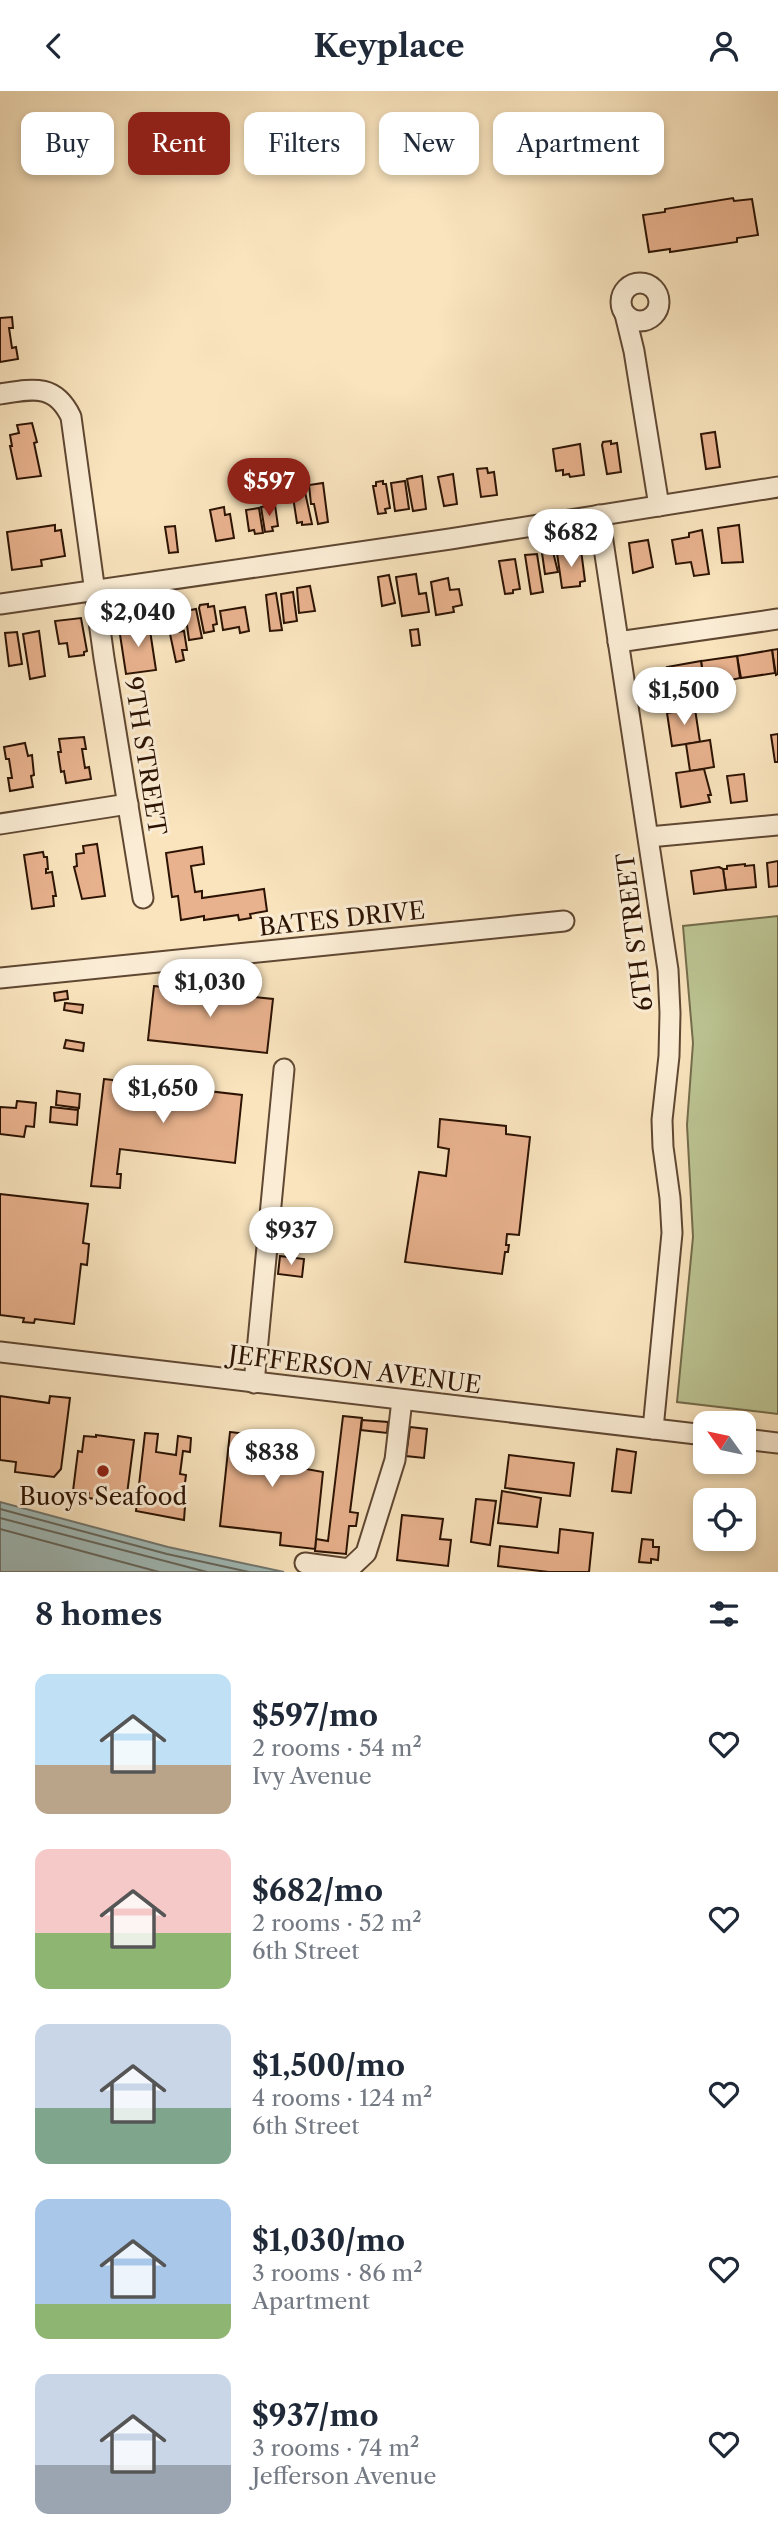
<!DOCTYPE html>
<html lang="en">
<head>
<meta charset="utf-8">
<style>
  body { margin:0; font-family:"Libre Caslon Text",serif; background:#f2f2f3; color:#1f2937; height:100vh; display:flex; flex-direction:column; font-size:26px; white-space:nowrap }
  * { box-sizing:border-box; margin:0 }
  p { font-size:23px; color:#747a83 }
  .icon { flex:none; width:38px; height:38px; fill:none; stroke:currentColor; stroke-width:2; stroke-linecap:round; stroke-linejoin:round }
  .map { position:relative; height:1481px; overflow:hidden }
  .side { display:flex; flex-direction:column; background:#fff; flex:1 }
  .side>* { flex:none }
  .banner { position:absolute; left:21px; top:21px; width:737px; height:63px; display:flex; gap:14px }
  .needle { width:46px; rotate:303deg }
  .tools { position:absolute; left:693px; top:1320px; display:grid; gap:14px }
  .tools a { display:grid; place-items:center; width:63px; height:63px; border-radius:14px; background:#fff; box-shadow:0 4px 10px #0003; font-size:35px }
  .price { position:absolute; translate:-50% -60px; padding:0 16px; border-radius:24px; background:#fff; color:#222; font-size:23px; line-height:46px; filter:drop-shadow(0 2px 4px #0008) }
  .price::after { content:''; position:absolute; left:50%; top:42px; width:21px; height:16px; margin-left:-10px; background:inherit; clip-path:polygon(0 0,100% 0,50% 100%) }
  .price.selected { background:#8f2418; color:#fff }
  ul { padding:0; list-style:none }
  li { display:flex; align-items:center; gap:21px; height:175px; padding:0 35px }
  li span { display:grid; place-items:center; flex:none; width:196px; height:140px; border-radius:14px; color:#555 }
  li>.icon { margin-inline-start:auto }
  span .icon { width:84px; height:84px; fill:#fffc; stroke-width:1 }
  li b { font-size:30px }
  h2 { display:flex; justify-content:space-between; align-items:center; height:84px; padding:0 35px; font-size:30px }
  .chip { padding:0 24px; border-radius:14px; background:#fff; box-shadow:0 4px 10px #0003; font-size:24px; line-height:63px }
  .chip.selected { background:#8f2418; color:#fff }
  header { display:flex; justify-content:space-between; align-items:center; height:91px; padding:0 35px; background:#fff; font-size:32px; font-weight:700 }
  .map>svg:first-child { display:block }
</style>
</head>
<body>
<header><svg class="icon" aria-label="back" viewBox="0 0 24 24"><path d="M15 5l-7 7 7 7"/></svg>Keyplace<svg class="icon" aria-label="person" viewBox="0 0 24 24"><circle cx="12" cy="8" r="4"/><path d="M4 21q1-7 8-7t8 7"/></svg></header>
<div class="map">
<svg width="778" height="1481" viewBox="0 0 778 1481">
  <rect width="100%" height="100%" fill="#f9e4be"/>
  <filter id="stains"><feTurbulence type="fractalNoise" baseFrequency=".00286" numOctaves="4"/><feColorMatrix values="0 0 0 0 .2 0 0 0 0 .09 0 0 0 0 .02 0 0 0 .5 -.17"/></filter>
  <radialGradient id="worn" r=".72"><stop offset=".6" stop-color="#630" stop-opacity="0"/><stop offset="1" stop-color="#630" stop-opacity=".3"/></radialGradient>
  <polygon fill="#bcc493" stroke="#746c4b" stroke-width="2" points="778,825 778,1323 677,1311 693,1146 687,1034 693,952 683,835"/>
  <polygon fill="#a1bcba" stroke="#727871" stroke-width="2" points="0,1411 168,1456 284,1481 0,1481"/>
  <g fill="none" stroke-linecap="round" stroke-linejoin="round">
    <g stroke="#66685e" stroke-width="2">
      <polyline points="0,1418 167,1463 249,1481"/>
      <polyline points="0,1427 207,1481"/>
      <polyline points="0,1438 159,1481"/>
    </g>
  </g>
  <g fill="#e8b28e" stroke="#2c1303" stroke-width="2">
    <polygon points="733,107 734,110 752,108 758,144 737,147 737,151 670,161 670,158 649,161 643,124 665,121 665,118"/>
    <polygon points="12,226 13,237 9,237 12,257 16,256 18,268 0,271 0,227"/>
    <polygon points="32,332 37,351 34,352 41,385 17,388 10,355 12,355 10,344 19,342 17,334"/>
    <polygon points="715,341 720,376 706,378 701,343"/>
    <polygon points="611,350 611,353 617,352 621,381 607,383 602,354 603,351"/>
    <polygon points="580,353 584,384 570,386 569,383 563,384 563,379 556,380 553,358"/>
    <polygon points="487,377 488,382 494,381 497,404 481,406 477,378"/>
    <polygon points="453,383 457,413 444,415 438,386"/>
    <polygon points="422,385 426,418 413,420 407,388"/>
    <polygon points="383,390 383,393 386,393 390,417 385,418 386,422 378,423 373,395 376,395 376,391"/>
    <polygon points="405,390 409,418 395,420 391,392"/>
    <polygon points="323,392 328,431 318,433 314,413 311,413 309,394"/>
    <polygon points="305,401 312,433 302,434 302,431 297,432 293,406"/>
    <polygon points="275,414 278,435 272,436 273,440 265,441 261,416"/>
    <polygon points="224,416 225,424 230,423 234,447 216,450 210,419"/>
    <polygon points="259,417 263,442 255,443 254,439 249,440 246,419"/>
    <polygon points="55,434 55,440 61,439 65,465 41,469 42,475 12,479 7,441"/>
    <polygon points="739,434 743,471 722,472 718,437"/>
    <polygon points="175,435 178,461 169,462 165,436"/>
    <polygon points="702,439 709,483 694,485 691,471 676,473 672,449 689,446 689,442"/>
    <polygon points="648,449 653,476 633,482 629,452"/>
    <polygon points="581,459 585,490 580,491 580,495 562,497 557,462"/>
    <polygon points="553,461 558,481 545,483 542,462"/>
    <polygon points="537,463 543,501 531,503 525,464"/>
    <polygon points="515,468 520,498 513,499 513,502 505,503 499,470"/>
    <polygon points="416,483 419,503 426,502 429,521 402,525 396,486"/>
    <polygon points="389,484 395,512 382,515 378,486"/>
    <polygon points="448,487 450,499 459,498 462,514 453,516 454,521 436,524 431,491"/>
    <polygon points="310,495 315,520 299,522 297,497"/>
    <polygon points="293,501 297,530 284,532 281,503"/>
    <polygon points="276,502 282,539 270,540 266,504"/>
    <polygon points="208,513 208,516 214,515 217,533 213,534 214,540 204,542 199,517 200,514"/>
    <polygon points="245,516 249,540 240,542 239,536 223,539 220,520"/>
    <polygon points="196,518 202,547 189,549 185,520"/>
    <polygon points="81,527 87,560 84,561 84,564 69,566 67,552 59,553 55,530"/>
    <polygon points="149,533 156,579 126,583 119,537"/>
    <polygon points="176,538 177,541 184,540 187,559 182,559 184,569 176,571 170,543"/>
    <polygon points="418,538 420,554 412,555 410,539"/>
    <polygon points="39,540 45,585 30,588 23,543"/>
    <polygon points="17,541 22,573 9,575 5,542"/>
    <polygon points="778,558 778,583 776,584 772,559"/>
    <polygon points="772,559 775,582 741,587 737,565"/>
    <polygon points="737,565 740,587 713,593 713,591 704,592 701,570"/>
    <polygon points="701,570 704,592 679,598 678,595 671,597 667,576"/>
    <polygon points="695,618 700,651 672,655 667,622"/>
    <polygon points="778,643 778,671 775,671 771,644"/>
    <polygon points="84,646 86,658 82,658 85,677 89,676 91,688 66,692 64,680 61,681 58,661 61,661 59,648"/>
    <polygon points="710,649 714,676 690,680 686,653"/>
    <polygon points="25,652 28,665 32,664 34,684 31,685 33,696 10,700 8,687 12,687 9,668 6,668 4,656"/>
    <polygon points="704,678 711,704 708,704 710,711 681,716 676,682"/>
    <polygon points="744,683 747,710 731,712 727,685"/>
    <polygon points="97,753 105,805 82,808 74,776 77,775 76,763 84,762 83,755"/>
    <polygon points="202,756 204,773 191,775 195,801 202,800 202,807 264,798 267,820 250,823 251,827 239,829 238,824 204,829 204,825 181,829 178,805 172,806 166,762"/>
    <polygon points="43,761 44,766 47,766 48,778 46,778 46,782 52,781 56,805 53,805 54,815 32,818 24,764"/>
    <polygon points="778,770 778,795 769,796 767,772"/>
    <polygon points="745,773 745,775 754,774 756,796 726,799 723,778 727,778 727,775"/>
    <polygon points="719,776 723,778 726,799 694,803 691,780"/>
    <polygon points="154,895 273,908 267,962 148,949"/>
    <polygon points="67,900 68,908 55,910 54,902"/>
    <polygon points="65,912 83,914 82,922 64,919"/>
    <polygon points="66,949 84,952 83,960 64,957"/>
    <polygon points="104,988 242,1004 235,1072 120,1058 117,1083 121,1083 120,1097 91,1095"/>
    <polygon points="57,1000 80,1003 79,1017 56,1014"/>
    <polygon points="17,1010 36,1012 34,1036 26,1035 24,1046 0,1043 0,1016 16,1017"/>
    <polygon points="51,1016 78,1019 77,1034 50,1031"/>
    <polygon points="440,1028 506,1035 506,1043 530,1046 519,1144 507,1143 506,1154 509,1154 508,1161 505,1161 502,1183 405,1171 419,1081 446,1085 449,1058 438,1056"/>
    <polygon points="0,1103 88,1113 83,1152 89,1153 87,1174 81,1173 74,1233 35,1228 34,1232 23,1231 24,1227 0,1224"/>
    <polygon points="280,1165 304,1168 302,1186 278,1183"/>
    <polygon points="0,1305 49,1312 50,1305 70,1307 61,1378 54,1386 15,1381 16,1371 0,1369"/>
    <polygon points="343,1325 362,1327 350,1421 358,1422 356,1435 349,1435 346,1463 315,1460 316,1448 328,1450"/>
    <polygon points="362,1329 388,1331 387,1342 361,1339"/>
    <polygon points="410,1336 427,1338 424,1367 406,1365"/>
    <polygon points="230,1341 309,1350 306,1378 323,1381 315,1458 280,1454 281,1442 220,1435"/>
    <polygon points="145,1342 158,1343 156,1361 176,1364 178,1345 191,1347 190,1361 183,1360 180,1383 186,1384 182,1415 185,1415 184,1429 136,1420"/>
    <polygon points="96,1344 134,1349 126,1411 88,1407 89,1402 73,1400 78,1360 82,1361 84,1345 96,1346"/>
    <polygon points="617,1358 636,1361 631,1402 612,1400"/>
    <polygon points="509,1364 574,1372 570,1405 505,1397"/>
    <polygon points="502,1400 541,1407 537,1436 498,1432"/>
    <polygon points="476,1408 496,1410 490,1454 471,1451"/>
    <polygon points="402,1424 443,1428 440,1448 451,1449 448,1475 397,1469"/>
    <polygon points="560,1438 593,1442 589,1481 549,1481 498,1475 500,1455 558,1462"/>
    <polygon points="642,1448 653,1449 653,1456 659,1456 658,1469 651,1468 651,1472 639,1471"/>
  </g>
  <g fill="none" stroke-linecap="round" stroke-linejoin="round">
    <defs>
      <g id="minor">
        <circle cx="640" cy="211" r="19"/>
        <polyline points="625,223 634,260 659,415"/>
        <path d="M0,303c32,-5 55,-11 71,23l33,241 39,240"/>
        <polyline points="599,424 668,879 670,922 669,965 662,1029 663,1056 670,1107 672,1142 653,1338"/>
        <polyline points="0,513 450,448 778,396"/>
        <polyline points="618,551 778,528"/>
        <polyline points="0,733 128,713"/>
        <polyline points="649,746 778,734"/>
        <polyline points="0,887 564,830"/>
        <polyline points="0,1261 705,1344"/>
        <polyline points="254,1292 284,978"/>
        <polyline points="744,1348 778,1352"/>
        <polyline points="305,1472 349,1478 366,1462 395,1369 402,1309"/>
      </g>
    </defs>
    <use href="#minor" stroke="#5f4732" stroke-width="23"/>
    <use href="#minor" stroke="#fbedd5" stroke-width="19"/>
  </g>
  <circle fill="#8f2418" stroke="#fbedd5" stroke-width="2.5" cx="103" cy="1380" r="7"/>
  <g text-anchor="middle" stroke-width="6" stroke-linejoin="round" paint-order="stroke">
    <g font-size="24" fill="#2c1303" stroke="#fbedd5">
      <text transform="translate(145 665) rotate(81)" y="8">9TH STREET</text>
      <text transform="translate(342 828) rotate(-6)" y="8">BATES DRIVE</text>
      <text transform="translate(635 841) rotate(-97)" y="8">6TH STREET</text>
      <text transform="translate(355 1279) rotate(7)" y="8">JEFFERSON AVENUE</text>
    </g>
    <g font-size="24" fill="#2c1303" stroke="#fbedd5">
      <text x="103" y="1414">Buoys Seafood</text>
    </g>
  </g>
  <rect width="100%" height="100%" filter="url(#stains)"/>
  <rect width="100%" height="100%" fill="url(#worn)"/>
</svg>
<div class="tools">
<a><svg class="needle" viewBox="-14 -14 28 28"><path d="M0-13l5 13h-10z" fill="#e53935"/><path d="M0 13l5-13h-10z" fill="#747a83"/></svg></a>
<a><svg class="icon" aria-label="locate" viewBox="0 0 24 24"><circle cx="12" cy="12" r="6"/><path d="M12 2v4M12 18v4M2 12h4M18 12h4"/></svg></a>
</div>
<b class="price selected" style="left:269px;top:427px">$597</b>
<b class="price" style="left:571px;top:478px">$682</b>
<b class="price" style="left:138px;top:558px">$2,040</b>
<b class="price" style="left:684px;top:636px">$1,500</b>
<b class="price" style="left:210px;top:928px">$1,030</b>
<b class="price" style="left:163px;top:1034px">$1,650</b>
<b class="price" style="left:291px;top:1176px">$937</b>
<b class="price" style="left:272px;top:1398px">$838</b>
<div class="banner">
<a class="chip">Buy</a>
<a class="chip selected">Rent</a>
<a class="chip">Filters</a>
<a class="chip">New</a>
<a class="chip">Apartment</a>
</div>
</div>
<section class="side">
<h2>8 homes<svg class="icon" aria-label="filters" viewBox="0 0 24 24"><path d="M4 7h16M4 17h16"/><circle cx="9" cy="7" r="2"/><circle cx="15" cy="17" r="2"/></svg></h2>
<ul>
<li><span style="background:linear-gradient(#bfe0f5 65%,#b9a48a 0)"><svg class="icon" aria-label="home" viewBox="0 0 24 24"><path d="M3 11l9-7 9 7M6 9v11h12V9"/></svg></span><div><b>$597/mo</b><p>2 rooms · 54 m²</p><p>Ivy Avenue</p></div><svg class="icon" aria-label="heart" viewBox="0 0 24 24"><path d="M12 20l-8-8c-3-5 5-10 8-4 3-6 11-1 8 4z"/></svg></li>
<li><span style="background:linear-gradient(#f6c9c9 60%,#8fb573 0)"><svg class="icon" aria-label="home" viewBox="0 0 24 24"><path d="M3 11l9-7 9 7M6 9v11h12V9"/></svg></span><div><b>$682/mo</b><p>2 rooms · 52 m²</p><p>6th Street</p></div><svg class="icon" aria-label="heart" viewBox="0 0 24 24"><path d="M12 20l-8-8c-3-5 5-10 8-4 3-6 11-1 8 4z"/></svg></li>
<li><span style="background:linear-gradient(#c9d6e8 60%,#7fa58c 0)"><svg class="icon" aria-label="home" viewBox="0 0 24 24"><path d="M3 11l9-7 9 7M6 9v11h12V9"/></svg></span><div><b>$1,500/mo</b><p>4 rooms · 124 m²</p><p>6th Street</p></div><svg class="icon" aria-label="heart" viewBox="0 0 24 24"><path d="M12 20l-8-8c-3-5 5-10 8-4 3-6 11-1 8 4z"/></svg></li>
<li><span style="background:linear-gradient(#a9c7e8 75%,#8fb573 0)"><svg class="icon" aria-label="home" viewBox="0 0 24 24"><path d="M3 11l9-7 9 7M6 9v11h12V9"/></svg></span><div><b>$1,030/mo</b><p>3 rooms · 86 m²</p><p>Apartment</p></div><svg class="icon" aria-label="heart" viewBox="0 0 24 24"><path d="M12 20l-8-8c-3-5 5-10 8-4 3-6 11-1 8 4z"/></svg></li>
<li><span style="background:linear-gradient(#c9d6e8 65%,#9aa5b1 0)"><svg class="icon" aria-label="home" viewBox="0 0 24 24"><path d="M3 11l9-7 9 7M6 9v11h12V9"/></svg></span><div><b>$937/mo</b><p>3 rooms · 74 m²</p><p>Jefferson Avenue</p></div><svg class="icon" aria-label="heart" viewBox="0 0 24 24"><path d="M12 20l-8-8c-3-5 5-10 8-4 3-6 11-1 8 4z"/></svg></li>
</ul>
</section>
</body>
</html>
